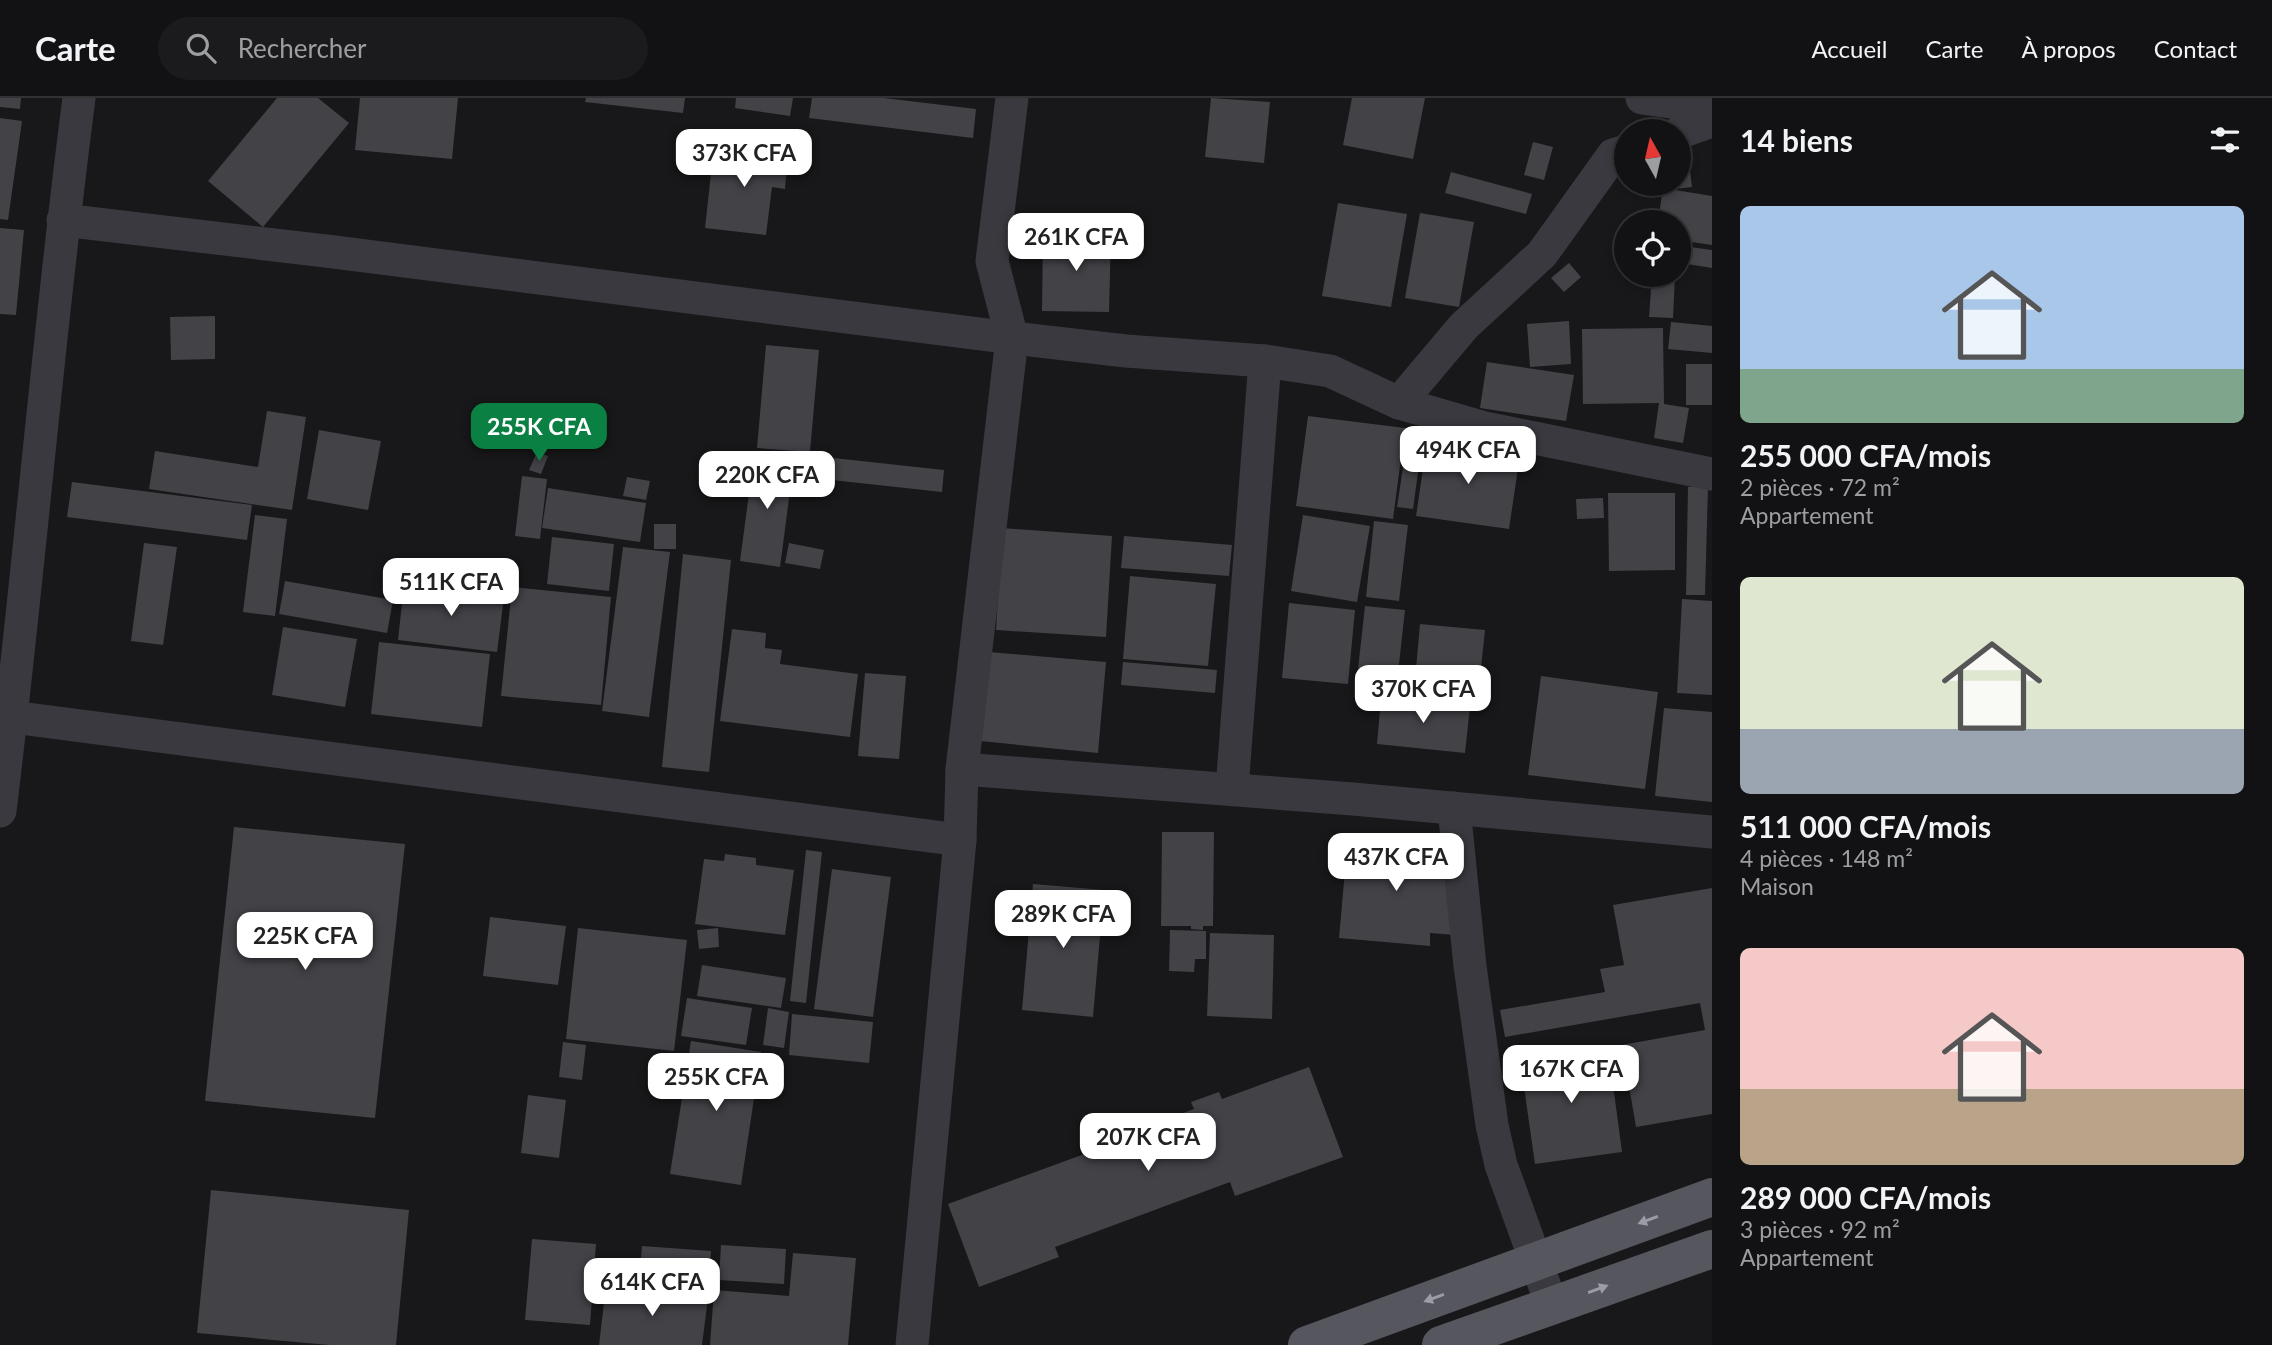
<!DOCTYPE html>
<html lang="fr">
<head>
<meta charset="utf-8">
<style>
  body { margin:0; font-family:Lato,sans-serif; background:#1b1b1d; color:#f1f3f6; height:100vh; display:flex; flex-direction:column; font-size:26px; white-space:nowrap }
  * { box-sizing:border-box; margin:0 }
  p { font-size:23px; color:#9c9ea0 }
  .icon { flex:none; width:38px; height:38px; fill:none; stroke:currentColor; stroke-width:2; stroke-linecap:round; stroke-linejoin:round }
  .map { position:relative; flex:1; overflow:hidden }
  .side { display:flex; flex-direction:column; background:#121214; width:560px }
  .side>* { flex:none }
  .needle { width:46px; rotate:352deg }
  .buttons { position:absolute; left:1614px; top:21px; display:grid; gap:14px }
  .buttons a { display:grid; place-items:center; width:77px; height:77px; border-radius:50%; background:#121214; box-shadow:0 4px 10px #0003,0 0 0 2px #313234; font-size:35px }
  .price { position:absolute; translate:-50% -60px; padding:0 16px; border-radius:14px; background:#fff; color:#222; font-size:23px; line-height:46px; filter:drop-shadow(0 2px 4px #0008) }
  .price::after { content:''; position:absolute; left:50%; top:42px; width:21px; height:16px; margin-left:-10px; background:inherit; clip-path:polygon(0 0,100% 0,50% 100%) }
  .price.on { background:#0b8043; color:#fff }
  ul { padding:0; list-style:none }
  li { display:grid; align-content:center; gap:14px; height:371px; padding:0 28px }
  li span { display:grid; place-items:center; height:217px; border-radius:10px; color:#555 }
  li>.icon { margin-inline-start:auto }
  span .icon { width:126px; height:126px; fill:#fffc; stroke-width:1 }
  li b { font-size:30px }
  h2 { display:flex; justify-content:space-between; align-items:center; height:84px; padding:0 28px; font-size:30px }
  header { display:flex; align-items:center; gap:42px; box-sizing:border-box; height:98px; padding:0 35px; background:#121214; border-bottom:2px solid #313234 }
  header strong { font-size:33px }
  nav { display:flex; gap:38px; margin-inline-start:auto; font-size:24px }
  .search { width:490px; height:63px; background:#1b1b1d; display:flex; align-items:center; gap:18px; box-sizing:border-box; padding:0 24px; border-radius:38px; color:#9c9ea0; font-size:26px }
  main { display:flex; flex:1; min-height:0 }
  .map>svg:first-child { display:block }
</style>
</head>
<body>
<header>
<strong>Carte</strong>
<div class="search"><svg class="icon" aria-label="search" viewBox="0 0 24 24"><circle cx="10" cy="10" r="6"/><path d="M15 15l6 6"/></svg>Rechercher</div>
<nav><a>Accueil</a><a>Carte</a><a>À propos</a><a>Contact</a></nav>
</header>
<main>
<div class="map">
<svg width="1712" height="1247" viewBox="0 0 1712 1247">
  <rect width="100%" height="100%" fill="#18181a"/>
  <g fill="#424247">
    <polygon points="0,0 21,0 20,11 0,9"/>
    <polygon points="277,0 318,0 349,25 263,129 208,83"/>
    <polygon points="360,0 458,0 452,61 355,52"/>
    <polygon points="586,0 685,0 683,15 585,4"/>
    <polygon points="736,0 793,0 790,18 735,10"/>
    <polygon points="812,0 884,0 976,11 973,40 809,20"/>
    <polygon points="1211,0 1270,4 1264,65 1205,59"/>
    <polygon points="1352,0 1425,0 1413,61 1343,47"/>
    <polygon points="0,20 22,23 8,122 0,121"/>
    <polygon points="1533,44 1553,49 1544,82 1524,77"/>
    <polygon points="714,48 788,55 785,91 772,89 766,137 705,130"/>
    <polygon points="1689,65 1692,89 1675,91 1674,86 1678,86 1678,66"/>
    <polygon points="1451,74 1532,96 1526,116 1445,95"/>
    <polygon points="1663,90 1712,98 1712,147 1678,142 1678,124 1658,124"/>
    <polygon points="1338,105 1407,116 1391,209 1322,198"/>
    <polygon points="1420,115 1474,124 1459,209 1405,200"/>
    <polygon points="0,130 24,132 16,217 0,216"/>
    <polygon points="1043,136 1111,137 1109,214 1042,213"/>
    <polygon points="1690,149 1712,152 1712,170 1687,166"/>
    <polygon points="1569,165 1581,179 1564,194 1551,180"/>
    <polygon points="1652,177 1675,177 1673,220 1649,219"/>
    <polygon points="215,218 215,261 171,262 170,219"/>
    <polygon points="1569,223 1571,266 1530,269 1527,226"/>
    <polygon points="1671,224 1712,228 1712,255 1668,251"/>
    <polygon points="1663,230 1664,306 1689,310 1683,345 1654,340 1659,305 1583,306 1582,231"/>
    <polygon points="766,247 819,252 810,354 757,350"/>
    <polygon points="1487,264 1574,277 1566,323 1480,310"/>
    <rect x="1686" y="266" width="26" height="41"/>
    <polygon points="267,313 306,319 292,412 149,391 155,353 258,369"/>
    <polygon points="1308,318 1405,330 1393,421 1296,408"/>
    <polygon points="319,332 381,343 368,412 307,401"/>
    <polygon points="1408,336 1423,338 1413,411 1397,409"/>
    <polygon points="1427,344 1520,357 1509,431 1416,418"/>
    <polygon points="537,354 548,358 541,376 529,372"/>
    <polygon points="806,357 944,372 942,394 804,379"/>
    <polygon points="754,358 794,363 780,469 740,463"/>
    <polygon points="522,378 547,381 540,441 515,438"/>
    <polygon points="627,379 650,383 646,402 623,398"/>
    <polygon points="72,384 252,407 247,442 67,419"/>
    <polygon points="1688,389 1708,389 1705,497 1686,497"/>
    <polygon points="548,390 646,405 640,444 542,430"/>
    <polygon points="1608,395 1675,395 1675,472 1609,473"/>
    <polygon points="1603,400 1604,420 1577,421 1576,401"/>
    <polygon points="255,417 287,421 275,518 243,514"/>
    <polygon points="1303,417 1370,428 1357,504 1291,493"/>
    <polygon points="1374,423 1408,427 1399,503 1366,499"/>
    <rect x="654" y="426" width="22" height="25"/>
    <polygon points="1002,430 1112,438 1106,539 996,532"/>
    <polygon points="1124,438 1232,447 1229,478 1121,470"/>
    <polygon points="552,439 614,446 609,493 547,486"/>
    <polygon points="144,445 177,449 163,547 131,543"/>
    <polygon points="789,445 824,452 820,471 785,465"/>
    <polygon points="623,449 670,454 649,619 602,613"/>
    <polygon points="683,456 731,462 709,674 662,669"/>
    <polygon points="1130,478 1216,486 1208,568 1123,561"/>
    <polygon points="285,483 393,502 387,535 279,516"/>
    <polygon points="404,487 504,499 497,554 398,542"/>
    <polygon points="512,489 611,499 601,607 501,598"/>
    <polygon points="1682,501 1712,503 1712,597 1677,595"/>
    <polygon points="1289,505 1355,512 1348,586 1282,580"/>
    <polygon points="1365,508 1405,512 1396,593 1356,589"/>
    <polygon points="1420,526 1485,532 1478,599 1414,593"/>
    <polygon points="283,529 357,541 345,609 272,597"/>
    <polygon points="732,531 766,535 765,550 782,552 780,566 858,576 850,639 720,623"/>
    <polygon points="379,544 490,556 482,629 371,616"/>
    <polygon points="989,554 1106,564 1098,655 980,643"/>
    <polygon points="1123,564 1217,572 1215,595 1121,587"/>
    <polygon points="865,575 906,578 899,661 858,658"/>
    <polygon points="1541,578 1658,594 1645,691 1528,677"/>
    <polygon points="1381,600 1470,609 1465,655 1377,646"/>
    <polygon points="1664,610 1712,614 1712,704 1655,698"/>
    <polygon points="234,729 405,746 375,1020 205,1003"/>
    <polygon points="1162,734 1214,734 1213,828 1203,828 1203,832 1191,831 1191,828 1161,828"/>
    <polygon points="1348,739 1438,746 1437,768 1453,769 1455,837 1430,835 1430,848 1339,840"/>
    <polygon points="806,752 822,754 806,905 790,903"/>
    <polygon points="725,756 756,760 756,767 794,772 785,837 695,826 704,761 724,763"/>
    <polygon points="832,771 891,779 873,919 814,911"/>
    <polygon points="1033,786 1104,792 1093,919 1022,912"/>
    <polygon points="1712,790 1712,1016 1636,1029 1622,947 1705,932 1700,905 1505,939 1500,912 1605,894 1600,871 1624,867 1613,807"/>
    <polygon points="490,819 566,828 558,887 483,878"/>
    <polygon points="578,830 687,842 674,953 566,941"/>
    <polygon points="718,830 719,849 699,851 697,832"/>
    <polygon points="1170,832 1206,833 1206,861 1195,861 1194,874 1169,873"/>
    <polygon points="1210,835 1274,837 1272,921 1207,918"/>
    <polygon points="702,867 786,880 781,910 697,898"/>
    <polygon points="687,900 752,910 746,947 681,938"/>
    <polygon points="768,910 789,914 784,950 763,947"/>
    <polygon points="792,916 873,924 869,965 789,957"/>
    <polygon points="691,943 761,954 741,1087 670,1076"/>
    <polygon points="563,944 586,947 582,982 559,979"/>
    <polygon points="1608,949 1622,1054 1535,1066 1520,961"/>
    <polygon points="1309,969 1343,1059 1235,1098 1230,1084 1055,1149 1059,1159 979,1189 948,1106 1090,1054 1087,1045 1123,1031 1125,1036 1194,1011 1191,1004 1219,994 1222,1001"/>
    <polygon points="528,997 566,1002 559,1060 521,1055"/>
    <polygon points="211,1092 409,1112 396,1247 329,1247 197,1235"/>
    <polygon points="532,1141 596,1146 590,1227 525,1222"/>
    <polygon points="721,1147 786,1151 784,1186 719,1182"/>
    <polygon points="642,1148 711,1153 709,1187 639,1182"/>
    <polygon points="793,1155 856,1160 848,1247 710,1247 714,1192 789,1198"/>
    <polygon points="606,1188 708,1200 702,1247 599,1247"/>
  </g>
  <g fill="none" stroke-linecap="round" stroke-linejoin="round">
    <g stroke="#39393f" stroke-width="33">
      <polyline points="1642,0 1712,10"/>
      <polyline points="1678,35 1712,23"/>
      <polyline points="63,122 326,153 1012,240 1126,253 1265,263 1330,273 1399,305 1485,330 1712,376"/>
      <polyline points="1399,305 1464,228 1542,156 1613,57 1626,53"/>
      <polyline points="12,619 960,742"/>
      <polyline points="962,671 1353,701 1712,734"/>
      <polyline points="1232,690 1265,263"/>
      <polyline points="1454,710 1470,868 1492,1027 1501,1067 1552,1208"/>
      <path d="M0,713c29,-237 48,-476 79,-713"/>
      <polyline points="912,1247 960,742 962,671 1012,240 992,163 1012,0"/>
    </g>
    <g stroke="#55565e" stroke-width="38">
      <polyline points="1307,1247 1712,1099"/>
      <polyline points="1441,1247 1712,1151"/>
    </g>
  </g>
  <defs><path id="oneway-solid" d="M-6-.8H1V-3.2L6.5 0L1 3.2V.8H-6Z" transform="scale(1.75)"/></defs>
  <g fill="#9a9ca7">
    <use href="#oneway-solid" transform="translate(1648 1122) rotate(160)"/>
    <use href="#oneway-solid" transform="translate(1598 1191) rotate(-20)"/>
    <use href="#oneway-solid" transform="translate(1434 1200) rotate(160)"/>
  </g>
</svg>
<div class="buttons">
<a><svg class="needle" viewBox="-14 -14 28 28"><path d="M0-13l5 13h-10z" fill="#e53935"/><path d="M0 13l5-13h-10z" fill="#9c9ea0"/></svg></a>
<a><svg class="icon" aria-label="locate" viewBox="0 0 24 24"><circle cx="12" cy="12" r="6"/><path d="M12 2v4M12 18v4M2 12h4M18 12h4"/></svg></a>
</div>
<b class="price" style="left:744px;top:91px">373K CFA</b>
<b class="price" style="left:1076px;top:175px">261K CFA</b>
<b class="price on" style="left:539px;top:365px">255K CFA</b>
<b class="price" style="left:1468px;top:388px">494K CFA</b>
<b class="price" style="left:767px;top:413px">220K CFA</b>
<b class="price" style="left:451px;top:520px">511K CFA</b>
<b class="price" style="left:1423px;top:627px">370K CFA</b>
<b class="price" style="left:1396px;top:795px">437K CFA</b>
<b class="price" style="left:1063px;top:852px">289K CFA</b>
<b class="price" style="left:305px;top:874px">225K CFA</b>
<b class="price" style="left:1571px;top:1007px">167K CFA</b>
<b class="price" style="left:716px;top:1015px">255K CFA</b>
<b class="price" style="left:1148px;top:1075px">207K CFA</b>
<b class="price" style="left:652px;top:1220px">614K CFA</b>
</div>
<section class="side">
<h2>14 biens<svg class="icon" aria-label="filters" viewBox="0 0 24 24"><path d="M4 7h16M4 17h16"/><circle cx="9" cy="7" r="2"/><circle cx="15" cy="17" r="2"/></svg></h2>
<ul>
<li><span style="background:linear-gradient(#a9c7e8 75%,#7fa58c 0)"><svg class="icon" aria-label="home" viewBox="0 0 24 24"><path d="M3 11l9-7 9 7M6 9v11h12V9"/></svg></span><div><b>255 000 CFA/mois</b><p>2 pièces · 72 m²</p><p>Appartement</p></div></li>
<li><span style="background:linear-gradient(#dfe7d0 70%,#9aa5b1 0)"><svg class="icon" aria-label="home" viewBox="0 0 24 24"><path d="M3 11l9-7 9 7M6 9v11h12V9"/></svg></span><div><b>511 000 CFA/mois</b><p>4 pièces · 148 m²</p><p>Maison</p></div></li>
<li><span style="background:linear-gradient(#f6c9c9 65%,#b9a48a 0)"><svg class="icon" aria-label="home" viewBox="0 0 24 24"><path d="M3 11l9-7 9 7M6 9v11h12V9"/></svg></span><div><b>289 000 CFA/mois</b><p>3 pièces · 92 m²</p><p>Appartement</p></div></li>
</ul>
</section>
</main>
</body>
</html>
